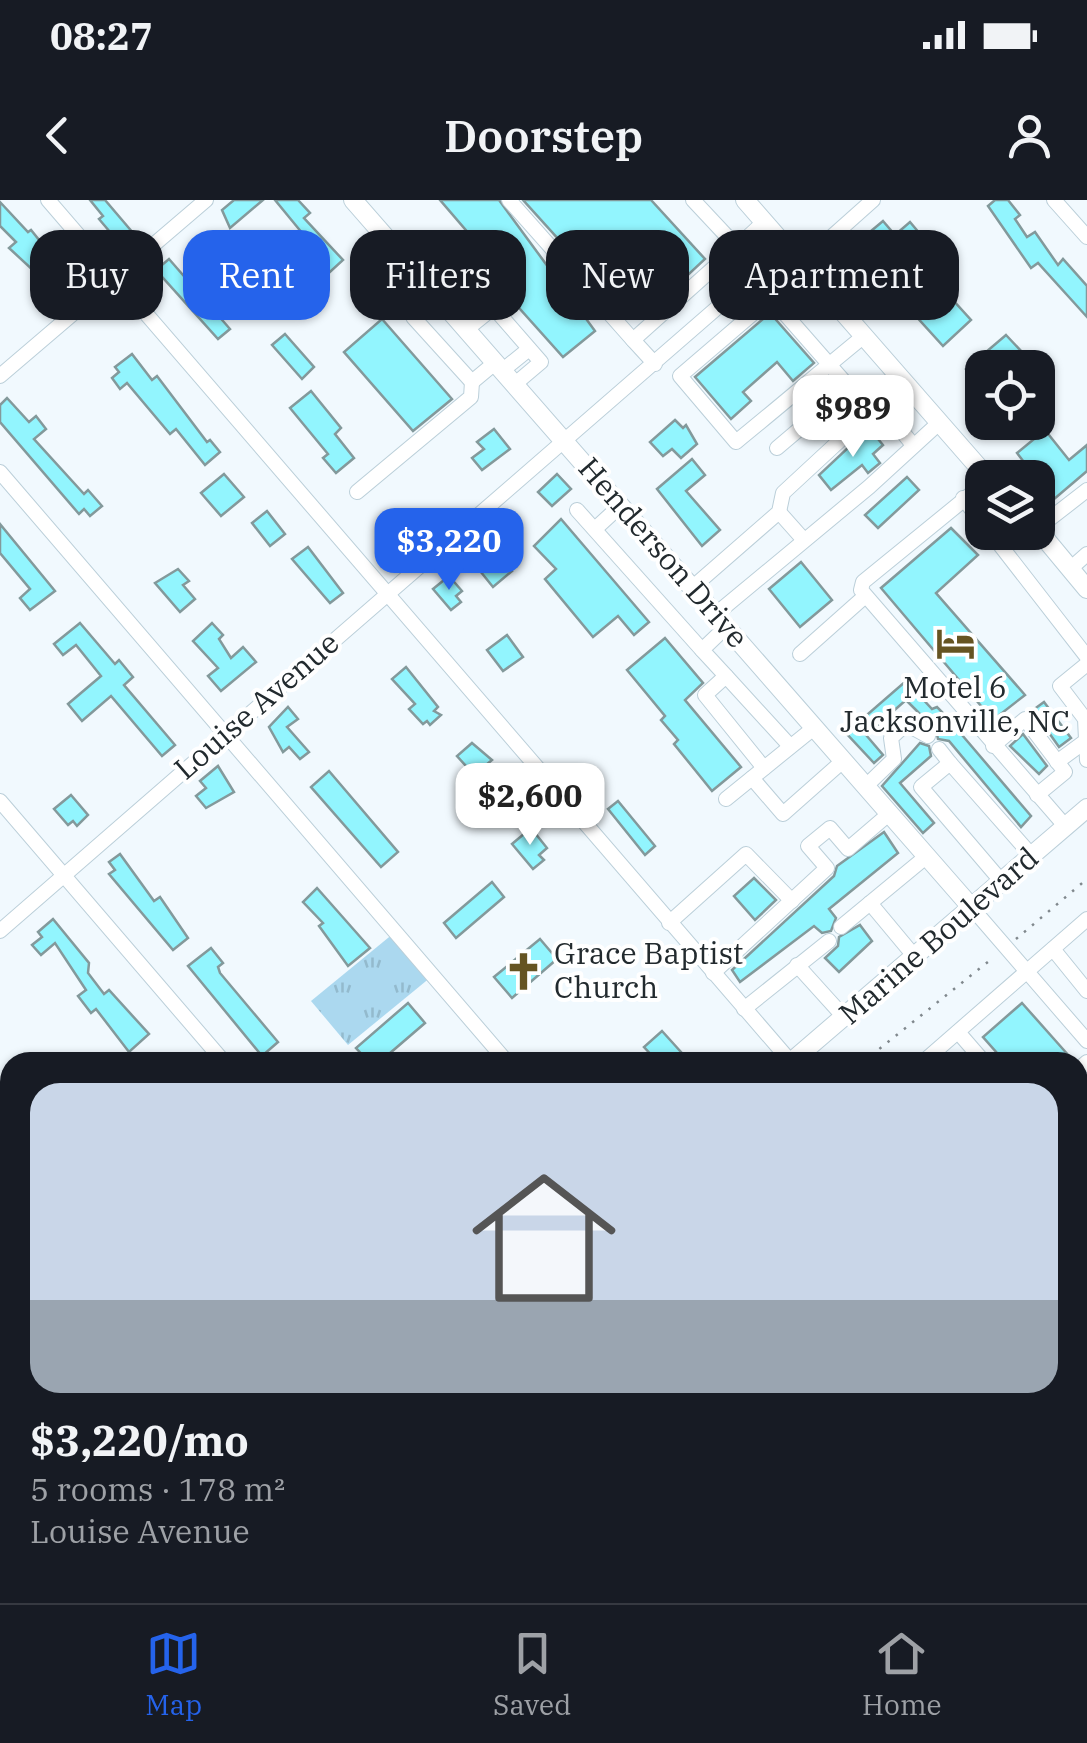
<!DOCTYPE html>
<html lang="en">
<head>
<meta charset="utf-8">
<style>
  body { margin:0; font-family:"IBM Plex Serif",serif; background:#20242c; color:#f1f3f6; height:100vh; display:flex; flex-direction:column; font-size:38px; white-space:nowrap }
  * { box-sizing:border-box; margin:0 }
  p { font-size:32px; color:#9ea1a6 }
  .icon { flex:none; width:55px; height:55px; fill:none; stroke:currentColor; stroke-width:2; stroke-linecap:round; stroke-linejoin:round }
  .map { position:relative; flex:1; overflow:hidden }
  .side { position:absolute; left:0px; top:852px; width:1088px; height:552px; display:flex; flex-direction:column; background:#171b24; border-radius:30px 30px 0 0; box-shadow:0 2px 8px #0004 }
  .side>* { flex:none }
  .hud { position:absolute; left:30px; top:30px; width:1028px; height:90px; display:flex; gap:20px }
  .fabs { position:absolute; left:965px; top:150px; display:grid; gap:20px }
  .fabs a { display:grid; place-items:center; width:90px; height:90px; border-radius:20px; background:#171b24; box-shadow:0 2px 8px #0004; font-size:50px }
  .price { position:absolute; translate:-50% -85px; padding:0 22px; border-radius:20px; background:#fff; color:#222; font-size:32px; line-height:65px; filter:drop-shadow(0 2px 5px #0008) }
  .price::after { content:''; position:absolute; left:50%; top:60px; width:30px; height:22px; margin-left:-15px; background:inherit; clip-path:polygon(0 0,100% 0,50% 100%) }
  .price.selected { background:#2563eb; color:#fff }
  ul { padding:0; list-style:none }
  li { display:grid; align-content:center; gap:20px; height:530px; padding:0 30px }
  li+li { border-top:2px solid #363941 }
  li span { display:grid; place-items:center; height:310px; border-radius:30px; color:#555 }
  li>.icon { margin-inline-start:auto }
  span .icon { width:180px; height:180px; fill:#fffc; stroke-width:1 }
  li b { font-size:42px }
  .tag { padding:0 35px; border-radius:30px; background:#171b24; box-shadow:0 2px 8px #0004; font-size:35px; line-height:90px }
  .tag.selected { background:#2563eb; color:#fff }
  .status { display:flex; justify-content:space-between; align-items:center; height:70px; padding:0 50px; background:#171b24; direction:ltr }
  .status svg { height:28px; fill:currentColor }
  header { display:flex; justify-content:space-between; align-items:center; height:130px; padding:0 30px; background:#171b24; font-size:45px; font-weight:600 }
  .tabs { display:flex; justify-content:space-around; align-items:center; height:140px; border-top:2px solid #363941; background:#171b24; font-size:28px; color:#9ea1a6 }
  .tabs a { display:grid; justify-items:center; gap:5px }
  .tabs .selected { color:#2563eb }
  .map>svg:first-child { display:block }
</style>
</head>
<body>
<div class="status"><b>08:27</b><svg viewBox="0 0 49 12"><path d="M0 12V9h3v3zM5 12V6h3v6zM10 12V3h3v9zM15 12V0h3v12zM26 1h20v11H26zM47 4h2v5h-2z"/></svg></div>
<header><svg class="icon" aria-label="back" viewBox="0 0 24 24"><path d="M15 5l-7 7 7 7"/></svg>Doorstep<svg class="icon" aria-label="person" viewBox="0 0 24 24"><circle cx="12" cy="8" r="4"/><path d="M4 21q1-7 8-7t8 7"/></svg></header>
<div class="map">
<svg width="1087" height="1403" viewBox="0 0 1087 1403">
  <defs>
    <pattern id="grass-tufts" width="24" height="20" patternUnits="userSpaceOnUse" patternTransform="scale(2.5)"><rect width="24" height="20" fill="#abd8ef"/><path d="M3 7l-1-3M5 7V3M7 7l1-3M15 17l-1-3M17 17v-4M19 17l1-3" fill="none" stroke="#93bacd"/></pattern>
    <pattern id="forest-crowns" width="20" height="18" patternUnits="userSpaceOnUse" patternTransform="scale(2.5)"><rect width="20" height="18" fill="#7eccf3"/><path d="M2 6a3 3 0 1 1 6 0M12 15a3 3 0 1 1 6 0" fill="none" stroke="#6dafd1"/></pattern>
    <pattern id="park-crowns" width="20" height="18" patternUnits="userSpaceOnUse" patternTransform="scale(2.5)"><rect width="20" height="18" fill="#abd8ef"/><path d="M2 6a3 3 0 1 1 6 0M12 15a3 3 0 1 1 6 0" fill="none" stroke="#93bacd"/></pattern>
  </defs>
  <rect width="100%" height="100%" fill="#f1f9fe"/>
  <polygon fill="url(#grass-tufts)" points="394,733 431,777 348,845 311,801"/>
  <polygon fill="url(#forest-crowns)" points="840,1395 985,1395 986,1403 842,1403"/>
  <polygon fill="url(#park-crowns)" points="0,1224 10,1236 10,1395 50,1395 41,1403 0,1403"/>
  <g fill="none" stroke-linecap="round" stroke-linejoin="round">
    <g stroke="#b6b2f4" stroke-width="4">
      <polyline points="1078,998 1087,995"/>
      <polyline points="966,1395 969,1403"/>
    </g>
  </g>
  <g fill="#92f5fe" stroke="#83999b" stroke-width="2.5">
    <polygon points="90,0 105,0 134,34 121,45 99,19 103,16"/>
    <polygon points="234,0 263,0 230,28 222,10"/>
    <polygon points="275,0 298,0 310,13 304,18 343,60 319,82 310,73 304,78 282,53 303,34"/>
    <polygon points="440,0 499,0 595,131 563,157 467,50 476,42"/>
    <polygon points="523,0 651,0 705,59 644,116 626,114"/>
    <polygon points="995,0 1008,0 1020,15 1015,19 1027,37 1035,32 1058,65 1063,59 1087,86 1087,117 1038,63 1031,68 988,6"/>
    <polygon points="0,2 28,32 31,30 73,82 60,92 53,82 48,86 43,80 38,83 32,75 35,72 9,48 16,42 0,26"/>
    <polygon points="883,21 895,35 910,22 926,41 881,80 852,47"/>
    <polygon points="169,59 230,129 218,139 156,70"/>
    <polygon points="371,64 391,87 377,99 357,76"/>
    <polygon points="255,71 272,91 257,104 240,83"/>
    <polygon points="942,88 971,120 943,146 914,114"/>
    <polygon points="770,113 814,163 793,181 777,162 743,192 751,201 731,219 695,177"/>
    <polygon points="382,119 452,199 413,231 344,152"/>
    <polygon points="285,134 314,167 302,179 272,145"/>
    <polygon points="1006,135 1022,152 1005,168 982,168 982,187 966,169"/>
    <polygon points="132,154 152,180 157,176 207,242 210,240 220,252 205,265 176,229 170,234 127,183 120,189 112,178 119,172 115,167"/>
    <polygon points="311,191 341,228 335,234 354,258 336,273 323,258 328,254 290,208"/>
    <polygon points="7,198 29,222 36,216 46,229 34,239 84,294 88,290 102,306 90,316 84,309 79,314 0,222 0,205"/>
    <polygon points="675,220 683,228 686,225 697,244 681,258 672,249 663,256 650,242"/>
    <polygon points="869,228 883,245 873,254 880,263 868,273 862,265 831,290 819,275"/>
    <polygon points="494,229 510,249 482,270 472,258 484,249 477,242"/>
    <polygon points="1045,230 1069,260 1087,245 1087,271 1053,300 1017,253"/>
    <polygon points="692,259 705,275 686,291 720,330 702,346 657,289"/>
    <polygon points="224,274 244,297 221,316 201,293"/>
    <polygon points="557,274 571,289 552,306 538,292"/>
    <polygon points="907,277 919,290 878,328 865,315"/>
    <polygon points="267,311 285,334 270,346 252,323"/>
    <polygon points="561,319 649,422 634,435 618,416 593,437 545,379 556,369 534,346"/>
    <polygon points="0,324 55,391 30,410 20,398 30,389 0,353"/>
    <polygon points="951,328 978,355 936,393 1025,495 993,520 881,388"/>
    <polygon points="491,345 512,371 493,387 472,361"/>
    <polygon points="308,347 343,393 330,403 292,359"/>
    <polygon points="801,362 832,400 800,427 769,389"/>
    <polygon points="178,369 189,381 183,385 195,399 180,412 155,383"/>
    <polygon points="449,376 462,391 456,396 461,402 451,410 433,389"/>
    <polygon points="80,423 115,464 119,460 133,477 124,485 175,545 162,556 111,496 82,521 68,504 101,476 76,445 63,455 54,444"/>
    <polygon points="212,423 223,435 219,439 231,458 243,447 256,462 221,491 208,476 218,468 193,441"/>
    <polygon points="507,435 523,457 503,471 487,450"/>
    <polygon points="665,438 703,483 685,500 741,567 712,591 674,544 678,540 661,520 665,516 627,470"/>
    <polygon points="406,467 438,507 434,511 441,515 430,525 427,521 423,524 409,509 415,504 392,479"/>
    <polygon points="906,481 932,509 937,507 945,515 1031,616 1021,627 949,541 938,539 936,530 906,500 866,535 883,555 874,563 846,533"/>
    <polygon points="1044,502 1071,538 1059,547 1033,510"/>
    <polygon points="288,507 298,519 287,527 309,552 300,559 289,547 283,552 269,527"/>
    <polygon points="1023,534 1047,566 1039,574 1010,546"/>
    <polygon points="472,543 492,560 474,575 457,556"/>
    <polygon points="920,543 929,546 931,556 900,583 934,623 923,633 882,586"/>
    <polygon points="218,566 234,592 206,608 196,596 206,588 200,581"/>
    <polygon points="329,571 398,652 381,667 311,587"/>
    <polygon points="497,588 517,610 503,623 483,601"/>
    <polygon points="71,595 88,615 77,626 73,621 68,625 54,609"/>
    <polygon points="618,601 655,646 645,655 608,609"/>
    <polygon points="531,628 547,648 539,655 544,660 533,669 512,644"/>
    <polygon points="884,632 898,653 829,709 836,718 831,731 822,733 814,726 740,782 732,770 834,676 837,666"/>
    <polygon points="120,654 154,701 160,697 188,738 173,750 109,674 115,670 109,662"/>
    <polygon points="754,678 776,700 755,720 734,696"/>
    <polygon points="492,682 504,697 456,738 444,723"/>
    <polygon points="317,688 370,748 348,766 319,726 323,723 303,702"/>
    <polygon points="53,719 89,763 88,773 104,794 109,790 149,834 129,852 96,809 91,813 78,796 86,790 55,743 41,755 32,745 42,737 38,732"/>
    <polygon points="860,725 872,741 839,772 825,758 838,746 839,737"/>
    <polygon points="540,739 557,759 512,798 494,777"/>
    <polygon points="211,748 223,763 218,767 220,773 278,842 262,856 188,766"/>
    <polygon points="408,803 425,823 389,854 396,862 369,862 356,848"/>
    <polygon points="1022,803 1070,857 1064,862 1005,862 983,837"/>
    <polygon points="662,831 690,862 658,862 644,847"/>
  </g>
  <g fill="none" stroke-linecap="round" stroke-linejoin="round">
    <defs>
      <g id="minor">
        <polyline points="48,0 791,862"/>
        <polyline points="509,0 633,140"/>
        <polyline points="1054,0 1087,37"/>
        <polyline points="737,47 764,22"/>
        <polyline points="795,56 808,45 827,41 805,68"/>
        <polyline points="412,67 440,46 541,162 515,184"/>
        <polyline points="438,97 413,117 472,182 496,162"/>
        <polyline points="840,107 857,82 831,54 827,41 873,0"/>
        <polyline points="467,129 493,108"/>
        <polyline points="655,164 633,140 737,47 693,0"/>
        <polyline points="503,170 529,149"/>
        <polyline points="0,176 206,0"/>
        <polyline points="804,186 824,208"/>
        <polyline points="879,203 913,245"/>
        <path d="M777,248l72,-61 -78,-89 -91,78 56,66c43,-35 85,-71 128,-106"/>
        <polyline points="0,272 507,862"/>
        <polyline points="982,285 863,382 861,390 1066,627"/>
        <polyline points="357,292 471,197 472,182"/>
        <polyline points="963,298 982,323"/>
        <polyline points="577,310 702,450"/>
        <polyline points="779,312 803,339"/>
        <polyline points="1038,328 1087,290"/>
        <polyline points="595,329 621,305"/>
        <polyline points="990,332 1087,457"/>
        <polyline points="1070,369 1087,354"/>
        <polyline points="693,387 779,312 783,293 904,181"/>
        <polyline points="716,414 869,287 940,222"/>
        <polyline points="800,454 863,398"/>
        <polyline points="1087,464 1060,486 1085,519 1087,560"/>
        <polyline points="726,476 702,450 727,426"/>
        <polyline points="993,546 1025,519 1065,572 1037,595"/>
        <polyline points="939,549 950,563"/>
        <polyline points="1057,562 1087,540"/>
        <polyline points="764,568 705,495 726,476 790,546"/>
        <polyline points="752,578 783,614 844,560"/>
        <polyline points="866,586 894,559 891,538 906,524 928,536"/>
        <polyline points="726,599 815,527"/>
        <polyline points="0,601 224,862"/>
        <polyline points="1002,682 921,587 950,563 1032,656"/>
        <polyline points="870,703 915,757"/>
        <polyline points="972,708 1087,841"/>
        <polyline points="669,723 746,654 792,701"/>
        <polyline points="841,727 927,656"/>
        <polyline points="0,731 787,47"/>
        <polyline points="1053,749 1087,791"/>
        <polyline points="797,765 844,817"/>
        <polyline points="713,773 827,668 808,646 830,628 848,649 890,613"/>
        <polyline points="744,809 829,741"/>
        <polyline points="958,832 984,862"/>
        <polyline points="923,862 1087,719"/>
        <polyline points="1078,870 1087,862"/>
        <polyline points="1078,912 1087,903"/>
        <polyline points="0,932 10,943"/>
        <polyline points="1078,1104 1087,1097"/>
        <polyline points="595,1395 597,1403"/>
        <polyline points="689,1395 692,1403"/>
        <polyline points="719,1395 722,1403"/>
        <polyline points="749,1395 752,1403"/>
        <polyline points="767,1395 770,1403"/>
        <polyline points="801,1395 804,1403"/>
        <polyline points="1014,1395 1015,1403"/>
        <polyline points="346,1403 354,1395"/>
        <polyline points="659,1403 662,1395"/>
      </g>
      <g id="major">
        <polyline points="353,0 972,708"/>
        <polyline points="745,0 988,278"/>
        <polyline points="1038,330 1087,389"/>
        <polyline points="791,862 1087,608"/>
        <polyline points="166,1403 175,1395"/>
      </g>
    </defs>
    <use href="#minor" stroke="#bbcfd9" stroke-width="16"/>
    <use href="#major" stroke="#bbcfd9" stroke-width="20"/>
    <g stroke="#80888d" stroke-width="2.5" stroke-dasharray="2.5 8" stroke-linecap="butt">
      <polyline points="1016,739 1087,679"/>
      <polyline points="863,862 994,757"/>
      <polyline points="255,1403 265,1395"/>
    </g>
    <use href="#minor" stroke="#fff" stroke-width="14"/>
    <use href="#major" stroke="#fff" stroke-width="18"/>
  </g>
  <defs>
    <symbol id="hotel-bare" viewBox="-9 -9 18 18"><path d="M-6-4.5h1.5V1H6V5H4.5V3h-9V5H-6ZM-4 0a1.8 1.8 0 1 1 3.6 0ZM.5 0V-2.5h3Q6-2.5 6 0Z" fill="#655422" stroke="#fff" stroke-width="2.5" paint-order="stroke"/></symbol>
    <symbol id="church-bare" viewBox="-9 -9 18 18"><path d="M-1.2-6h2.4v3.5h3.3v2.4h-3.3V6h-2.4V-.1h-3.3v-2.4h3.3Z" fill="#655422" stroke="#fff" stroke-width="2.5" paint-order="stroke"/></symbol>
  </defs>
  <g fill-rule="evenodd">
    <use href="#hotel-bare" x="928" y="416" width="55" height="55"/>
    <use href="#church-bare" x="496" y="744" width="55" height="55"/>
  </g>
  <g text-anchor="middle" stroke-width="8" stroke-linejoin="round" paint-order="stroke">
    <g font-size="30" fill="#222a2e" stroke="#fff">
      <text transform="translate(663 353) rotate(49)" y="10">Henderson Drive</text>
      <text transform="translate(257 506) rotate(-41)" y="10">Louise Avenue</text>
      <text transform="translate(939 736) rotate(-41)" y="10">Marine Boulevard</text>
    </g>
    <g font-size="30" fill="#222a2e" stroke="#fff">
      <text x="955" y="498">Motel 6<tspan x="955" dy="34">Jacksonville, NC</tspan></text>
      <text x="554" y="764" text-anchor="start">Grace Baptist<tspan x="554" dy="34">Church</tspan></text>
    </g>
  </g>
</svg>
<div class="fabs">
<a><svg class="icon" aria-label="locate" viewBox="0 0 24 24"><circle cx="12" cy="12" r="6"/><path d="M12 2v4M12 18v4M2 12h4M18 12h4"/></svg></a>
<a><svg class="icon" aria-label="layers" viewBox="0 0 24 24"><path d="M12 4l9 5-9 5-9-5zM3 14l9 5 9-5"/></svg></a>
</div>
<b class="price" style="left:853px;top:260px">$989</b>
<b class="price selected" style="left:449px;top:393px">$3,220</b>
<b class="price" style="left:530px;top:648px">$2,600</b>
<div class="hud">
<a class="tag">Buy</a>
<a class="tag selected">Rent</a>
<a class="tag">Filters</a>
<a class="tag">New</a>
<a class="tag">Apartment</a>
</div>
<section class="side">
<ul>
<li><span style="background:linear-gradient(#c9d6e8 70%,#9aa5b1 0)"><svg class="icon" aria-label="home" viewBox="0 0 24 24"><path d="M3 11l9-7 9 7M6 9v11h12V9"/></svg></span><div><b>$3,220/mo</b><p>5 rooms · 178 m²</p><p>Louise Avenue</p></div></li>
</ul>
</section>
</div>
<nav class="tabs">
<a class="selected"><svg class="icon" aria-label="map" viewBox="0 0 24 24"><path d="M3 6l6-2 6 2 6-2v14l-6 2-6-2-6 2zM9 4v14M15 6v14"/></svg>Map</a>
<a><svg class="icon" aria-label="saved" viewBox="0 0 24 24"><path d="M7 4h10v16l-5-4-5 4z"/></svg>Saved</a>
<a><svg class="icon" aria-label="home" viewBox="0 0 24 24"><path d="M3 11l9-7 9 7M6 9v11h12V9"/></svg>Home</a>
</nav>
</body>
</html>
